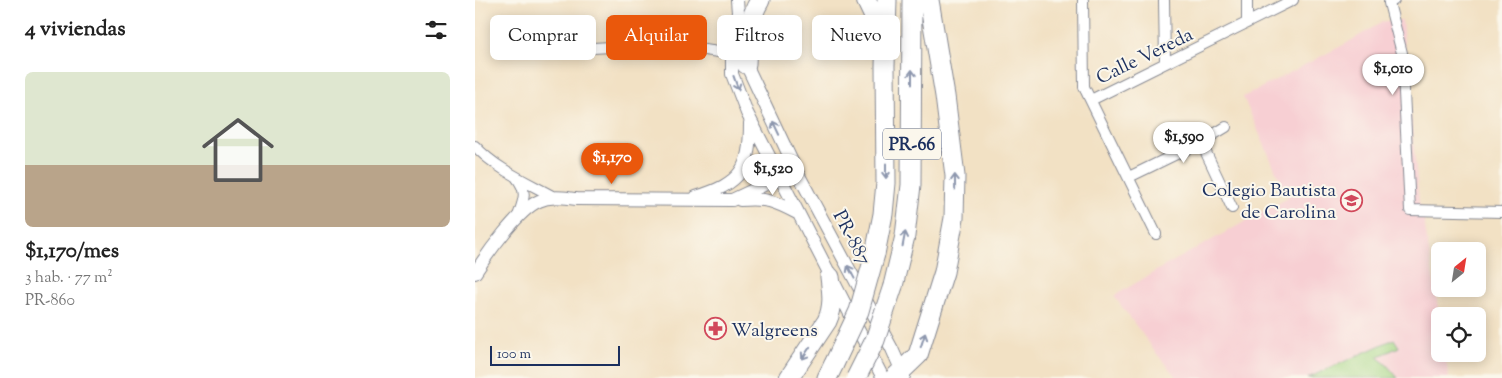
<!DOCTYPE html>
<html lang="es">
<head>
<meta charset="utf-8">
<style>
  :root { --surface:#fff; --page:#f6f6f6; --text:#222; --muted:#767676; --accent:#ea580c }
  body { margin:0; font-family:"Sorts Mill Goudy",serif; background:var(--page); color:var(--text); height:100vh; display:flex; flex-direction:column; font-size:19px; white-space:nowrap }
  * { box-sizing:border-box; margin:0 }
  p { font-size:16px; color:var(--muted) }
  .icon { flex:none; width:28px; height:28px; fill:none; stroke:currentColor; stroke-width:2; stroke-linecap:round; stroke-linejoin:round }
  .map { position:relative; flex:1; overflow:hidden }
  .drawer { display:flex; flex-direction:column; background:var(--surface); width:475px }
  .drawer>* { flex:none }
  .banner { position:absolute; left:15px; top:15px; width:475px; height:45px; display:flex; gap:10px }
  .needle { width:32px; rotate:30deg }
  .tools { position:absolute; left:956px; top:242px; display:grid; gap:10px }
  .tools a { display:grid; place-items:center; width:55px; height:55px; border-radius:8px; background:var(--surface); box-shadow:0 2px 12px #0003; font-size:25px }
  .scale { position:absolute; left:15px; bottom:12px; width:130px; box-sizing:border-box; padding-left:5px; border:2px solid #1b2f5e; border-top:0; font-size:14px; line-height:18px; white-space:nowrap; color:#1b2f5e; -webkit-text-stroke:4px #fbf7ec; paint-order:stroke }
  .price { position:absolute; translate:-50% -42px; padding:0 11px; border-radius:18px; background:#fff; color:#222; font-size:16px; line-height:32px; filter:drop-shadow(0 1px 2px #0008) }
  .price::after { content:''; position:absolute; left:50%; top:30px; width:15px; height:11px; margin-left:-8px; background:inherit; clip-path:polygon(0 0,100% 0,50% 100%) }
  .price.on { background:var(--accent); color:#fff }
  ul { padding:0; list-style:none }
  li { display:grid; align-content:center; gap:10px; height:265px; padding:0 25px }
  li span { display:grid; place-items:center; height:155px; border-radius:8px; color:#555 }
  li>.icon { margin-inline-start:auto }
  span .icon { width:90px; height:90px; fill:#fffc; stroke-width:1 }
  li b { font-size:21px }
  h2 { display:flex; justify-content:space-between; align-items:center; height:60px; padding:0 25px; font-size:21px }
  .tag { padding:0 18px; border-radius:8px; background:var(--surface); box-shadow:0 2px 12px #0003; font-size:18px; line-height:45px }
  .tag.on { background:var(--accent); color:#fff }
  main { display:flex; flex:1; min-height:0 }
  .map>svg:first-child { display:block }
</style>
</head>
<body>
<main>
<section class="drawer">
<h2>4 viviendas<svg class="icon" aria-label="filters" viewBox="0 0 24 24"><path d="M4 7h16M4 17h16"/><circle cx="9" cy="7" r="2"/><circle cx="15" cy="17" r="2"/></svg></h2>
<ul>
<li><span style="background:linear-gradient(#dfe7d0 60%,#b9a48a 0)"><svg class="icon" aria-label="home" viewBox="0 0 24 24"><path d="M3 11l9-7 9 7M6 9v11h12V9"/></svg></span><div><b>$1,170/mes</b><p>3 hab. · 77 m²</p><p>PR-860</p></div></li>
</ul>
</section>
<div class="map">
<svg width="1027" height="378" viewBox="0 0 1027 378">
  <rect width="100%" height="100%" fill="#fbf7ec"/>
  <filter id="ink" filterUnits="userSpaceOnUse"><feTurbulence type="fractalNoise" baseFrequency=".02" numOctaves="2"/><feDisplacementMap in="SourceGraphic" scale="10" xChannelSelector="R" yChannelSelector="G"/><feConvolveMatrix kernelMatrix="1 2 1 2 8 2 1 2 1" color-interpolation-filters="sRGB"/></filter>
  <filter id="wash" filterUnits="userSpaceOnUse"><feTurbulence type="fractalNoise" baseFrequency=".0096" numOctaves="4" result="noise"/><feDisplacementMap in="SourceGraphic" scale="20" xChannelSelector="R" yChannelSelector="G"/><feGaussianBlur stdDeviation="1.12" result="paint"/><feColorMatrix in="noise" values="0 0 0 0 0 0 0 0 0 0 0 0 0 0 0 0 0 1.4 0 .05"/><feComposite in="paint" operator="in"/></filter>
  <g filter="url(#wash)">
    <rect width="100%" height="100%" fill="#f2e1c4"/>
    <path fill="#f7cfd3" d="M927,20L944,202L948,214L965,320V354H970L974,378H702L682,354L639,296L686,268L813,198L768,97L872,43L909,21Z"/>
    <path fill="#a5d685" stroke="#608272" d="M919,339L924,347L902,357L911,364L923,378H833Z"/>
  </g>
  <g filter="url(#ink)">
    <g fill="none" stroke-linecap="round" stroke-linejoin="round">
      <defs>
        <path id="minor" d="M608,0L609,87L681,234
          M689,0L690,63
          M772,0V23
          M919,0L914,3L927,53L935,210L1027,212
          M118,48L189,44L257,54
          M616,100L818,0
          M726,142L757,208
          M0,146C21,169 52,182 79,197
          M41,177C53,192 49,199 43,216
          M654,177L726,142L751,127"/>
        <path id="tertiary" d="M262,0L266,50L271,64L321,170L417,349L429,376
          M257,30V74L272,113L408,378
          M221,197C266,183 275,170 275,123
          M265,200C292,198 299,201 322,213
          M0,273C12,254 44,209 64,201C76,195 90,198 102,199L257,200L312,174"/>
        <path id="motorway" d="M391,0L400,19L404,39
          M271,64C272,41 273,20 285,0
          M400,254L408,214L411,183L410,66L412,0
          M418,286L430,236L436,185L437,0
          M314,378L352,321C359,306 357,293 355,277
          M352,378L359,364
          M419,378L443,355L469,272L479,218L480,176L470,96L454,0"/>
      </defs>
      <use href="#minor" stroke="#868891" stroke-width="12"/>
      <use href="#tertiary" stroke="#868891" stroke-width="14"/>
      <use href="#motorway" stroke="#868891" stroke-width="21"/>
      <use href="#minor" stroke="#fff" stroke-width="10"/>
      <use href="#tertiary" stroke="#fff" stroke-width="12"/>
      <use href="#motorway" stroke="#fff" stroke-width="19"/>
      <defs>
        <path id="motorway-bridge" d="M359,364L384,311L400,254
          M381,378L400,340L418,286"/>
      </defs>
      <use href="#motorway-bridge" stroke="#868891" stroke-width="21" stroke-linecap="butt"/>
      <use href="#motorway-bridge" stroke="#fff" stroke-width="19"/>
    </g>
    <defs><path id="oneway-shaft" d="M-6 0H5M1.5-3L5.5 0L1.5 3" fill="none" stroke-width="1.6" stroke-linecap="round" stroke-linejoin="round" transform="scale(1.25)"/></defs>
    <g stroke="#8d97ae">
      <use href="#oneway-shaft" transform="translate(437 77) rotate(-90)"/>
      <use href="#oneway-shaft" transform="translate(261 83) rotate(70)"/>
      <use href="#oneway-shaft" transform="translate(301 128) rotate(-115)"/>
      <use href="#oneway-shaft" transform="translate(411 171) rotate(90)"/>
      <use href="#oneway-shaft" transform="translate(480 182) rotate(-91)"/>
      <use href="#oneway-shaft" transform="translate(429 239) rotate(-79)"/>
      <use href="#oneway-shaft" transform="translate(376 272) rotate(-118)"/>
      <use href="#oneway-shaft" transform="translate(448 340) rotate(-72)"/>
      <use href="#oneway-shaft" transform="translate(331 353) rotate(124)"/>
    </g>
  </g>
  <defs>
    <symbol id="university-ring" viewBox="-11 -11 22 22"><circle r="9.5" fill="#fbf7ec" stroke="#d1495b" stroke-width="1.5"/><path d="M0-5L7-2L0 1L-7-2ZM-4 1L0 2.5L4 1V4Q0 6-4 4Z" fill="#d1495b"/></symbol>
    <symbol id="pharmacy-ring" viewBox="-11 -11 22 22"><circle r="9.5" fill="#fbf7ec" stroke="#d1495b" stroke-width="1.5"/><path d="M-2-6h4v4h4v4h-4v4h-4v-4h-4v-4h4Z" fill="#d1495b"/></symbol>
  </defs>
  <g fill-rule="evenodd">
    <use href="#university-ring" x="864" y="188" width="25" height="25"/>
    <use href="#pharmacy-ring" x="228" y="316" width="25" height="25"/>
  </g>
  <g text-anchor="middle" stroke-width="4" stroke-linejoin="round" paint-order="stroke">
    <rect fill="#fbf7ec" stroke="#5e6b89" stroke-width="1" x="408" y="128.5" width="58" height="31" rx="4"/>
    <g font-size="18" font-weight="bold" fill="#1b2f5e">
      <text x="437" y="150">PR-66</text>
    </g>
    <g font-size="19" fill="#1b2f5e" stroke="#fbf7ec">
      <text transform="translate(669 55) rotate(-26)" y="7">Calle Vereda</text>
      <text transform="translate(378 237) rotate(62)" y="7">PR-887</text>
    </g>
    <g font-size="19" fill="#1b2f5e" stroke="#fbf7ec" text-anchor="end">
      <text x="861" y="196">Colegio Bautista<tspan x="861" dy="22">de Carolina</tspan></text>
      <text x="256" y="336" text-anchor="start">Walgreens</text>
    </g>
  </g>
</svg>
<div class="tools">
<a><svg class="needle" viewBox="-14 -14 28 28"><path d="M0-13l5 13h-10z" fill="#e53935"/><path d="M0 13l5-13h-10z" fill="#767676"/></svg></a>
<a><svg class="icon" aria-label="locate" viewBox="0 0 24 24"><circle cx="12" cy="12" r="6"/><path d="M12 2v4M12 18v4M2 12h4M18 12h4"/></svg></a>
</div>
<div class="scale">100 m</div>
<b class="price" style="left:918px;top:96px">$1,010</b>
<b class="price" style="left:709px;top:164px">$1,590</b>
<b class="price on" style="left:137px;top:185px">$1,170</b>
<b class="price" style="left:298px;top:196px">$1,520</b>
<div class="banner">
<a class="tag">Comprar</a>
<a class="tag on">Alquilar</a>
<a class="tag">Filtros</a>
<a class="tag">Nuevo</a>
</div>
</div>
</main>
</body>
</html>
